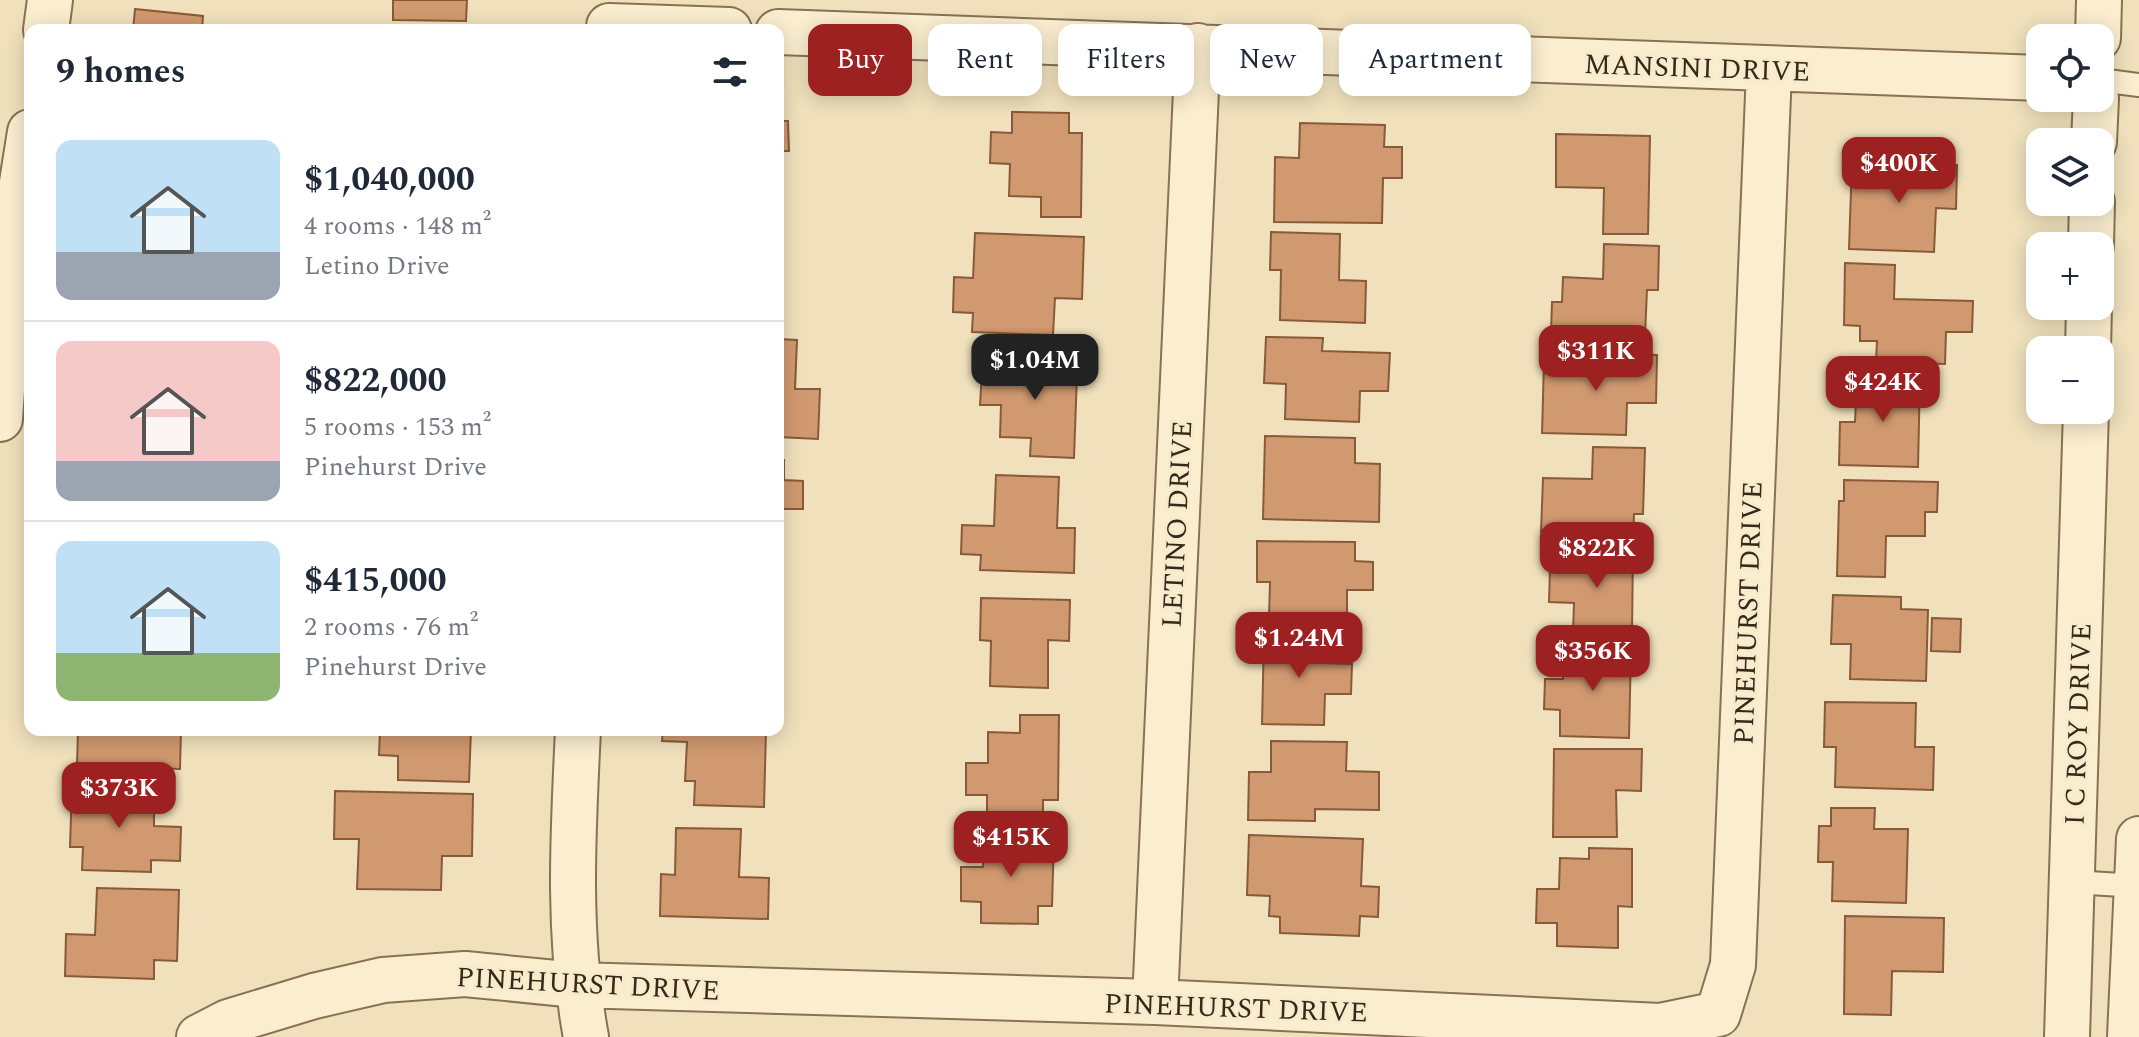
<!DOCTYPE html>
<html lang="en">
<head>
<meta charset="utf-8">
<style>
  :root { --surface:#fff; --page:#f6f6f7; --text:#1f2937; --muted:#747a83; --line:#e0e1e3; --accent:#9c2120 }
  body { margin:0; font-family:Spectral,serif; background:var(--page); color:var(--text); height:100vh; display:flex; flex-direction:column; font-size:30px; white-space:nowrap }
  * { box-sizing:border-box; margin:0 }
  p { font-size:26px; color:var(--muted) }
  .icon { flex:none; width:44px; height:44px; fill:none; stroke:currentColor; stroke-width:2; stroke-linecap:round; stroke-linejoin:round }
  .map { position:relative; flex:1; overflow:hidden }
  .drawer { position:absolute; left:24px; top:24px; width:760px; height:712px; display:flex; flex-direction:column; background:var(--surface); border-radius:16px; box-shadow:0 4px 20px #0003 }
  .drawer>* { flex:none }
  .guide { position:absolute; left:808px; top:24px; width:760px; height:72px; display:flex; gap:16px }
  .buttons { position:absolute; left:2026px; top:24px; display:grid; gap:16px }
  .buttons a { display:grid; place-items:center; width:88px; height:88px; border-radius:16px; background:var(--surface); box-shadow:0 4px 20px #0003; font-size:40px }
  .price { position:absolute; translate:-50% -68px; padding:0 18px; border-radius:16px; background:var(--accent); color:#fff; font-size:26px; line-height:52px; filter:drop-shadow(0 2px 4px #0008) }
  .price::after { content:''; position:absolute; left:50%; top:48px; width:24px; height:18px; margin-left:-12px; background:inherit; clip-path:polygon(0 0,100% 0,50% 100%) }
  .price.active { background:#222; color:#fff }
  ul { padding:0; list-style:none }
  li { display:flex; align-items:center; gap:24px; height:200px; padding:0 32px }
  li+li { border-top:2px solid var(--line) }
  li span { display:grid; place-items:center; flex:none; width:224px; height:160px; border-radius:16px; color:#555 }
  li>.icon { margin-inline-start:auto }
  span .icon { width:96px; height:96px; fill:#fffc; stroke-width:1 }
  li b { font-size:34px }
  h2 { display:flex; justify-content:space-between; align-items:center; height:96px; padding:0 32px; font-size:34px }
  .tag { padding:0 28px; border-radius:16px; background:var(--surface); box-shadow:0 4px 20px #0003; font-size:28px; line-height:72px }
  .tag.active { background:var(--accent); color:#fff }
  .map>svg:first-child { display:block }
</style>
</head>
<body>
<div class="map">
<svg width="2139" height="1037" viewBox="0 0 2139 1037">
  <rect width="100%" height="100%" fill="#f0e1bc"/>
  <path fill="#d1996f" stroke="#895a39" stroke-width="2" d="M393,0H467L466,21L393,20Z
    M135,9L203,16L202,30H133Z
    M1012,112L1069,113V133H1082L1081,217H1041V197L1009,196L1010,164L990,163L991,132L1012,133Z
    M778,121H788L789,151H778Z
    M1300,123L1385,125L1384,147H1402V178H1383L1382,223L1274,222L1275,157L1299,158Z
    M1556,134L1650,136L1648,234H1603L1604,188L1556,187Z
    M1852,162L1957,165L1956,209L1936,208L1934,252L1849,249Z
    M1271,232L1340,234L1339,280L1366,281L1365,323L1280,320L1281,270H1270Z
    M975,233L1084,237L1082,299L1055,298L1053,335L972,332L973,313L953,312L954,277L973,278Z
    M1604,244L1659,246L1658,290H1647L1645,336L1551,333L1552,302H1562L1563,277L1603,279Z
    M1845,263L1895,265L1894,299L1973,301L1972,332H1946L1945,364L1876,362L1877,341H1860V326L1844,325Z
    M1266,337L1323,338L1322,351L1390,353L1388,391H1360L1359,422L1285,419L1286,384L1264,383Z
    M778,339L797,340L795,389H820L818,439L778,437Z
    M1003,352L1062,354L1061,374H1077L1074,458L1030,456L1031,438L1000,437L1001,405H980L982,372L1002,373Z
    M1584,353L1657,355L1656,403H1627L1626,435L1542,433L1544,362L1584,363Z
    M1857,376L1920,377L1918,467L1839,465L1840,422H1855Z
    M1265,436L1355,438V463L1380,464L1379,522L1263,519Z
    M1593,447L1645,448L1643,514H1634L1633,535L1541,532L1543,478L1592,479Z
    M778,460H784V480L803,481V509H782V553H778Z
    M996,475L1059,477L1057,528H1075L1074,573L980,570L981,555L961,554L962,525L994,526Z
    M1844,480L1938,482L1937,512H1925V536H1886L1885,577L1837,576L1839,501H1844Z
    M1257,541L1355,542V561L1373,562V590H1347V618L1269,617L1270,582H1257Z
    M1571,547L1633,548L1632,635L1573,633L1574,603L1549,602L1550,570L1571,571Z
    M1833,595L1901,597V609L1928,610L1926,681L1850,679L1851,644H1831Z
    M981,598L1070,600L1069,641L1048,640V688L990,686L991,641L980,640Z
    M1932,618L1961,619L1960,652L1931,651Z
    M1264,635L1323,637V663L1352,664L1351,694H1325L1324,725L1262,724Z
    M1564,647L1631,649L1629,738L1560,736V710L1544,709L1545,679H1563Z
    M1825,702L1916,703L1915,747H1934L1933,790L1835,787L1836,747H1824Z
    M1020,715H1059L1058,800H1043V819L987,818V795H966V763H988V732L1020,733Z
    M78,730H181L180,769L77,766Z
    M380,730H471L469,782L398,780V756L379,755Z
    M663,730H766L764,807L694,805L695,781H685L687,742L662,741Z
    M1271,741L1347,742L1346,771L1379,772V810L1315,809V821L1248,820L1249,772H1271Z
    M1554,749H1642L1641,791L1616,790L1617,837H1553Z
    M72,784L134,786V800L154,801V826L181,827L180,861L151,860V872L82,870L83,847H70Z
    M335,791L473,794L472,856H442L441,890L357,889L359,839H334Z
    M1831,808H1875L1874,829H1908L1906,903L1832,901L1833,862H1818L1819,826H1831Z
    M676,828L741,829L739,877L769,878L768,919L660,916L661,874L675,875Z
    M984,835L1054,837L1052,906H1038V924L981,923V902L961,901V867H983Z
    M1249,835L1363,839L1361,886L1379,887L1378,917L1360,916L1359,936L1280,933V917L1269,916L1270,896L1247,895Z
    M1589,848L1632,849V907L1618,906V948L1557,946V923H1536L1537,889H1559L1560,858L1589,859Z
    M97,888L179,890L177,961L154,960V979L65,976L66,934L95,935Z
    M1845,916L1944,918L1943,972L1892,971L1891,1015L1844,1014Z"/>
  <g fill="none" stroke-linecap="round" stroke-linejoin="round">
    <defs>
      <path id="lane" d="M2100,80L2139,85
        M2072,882L2139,886"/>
      <path id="street" d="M609,26L729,30
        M46,30L50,0
        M778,32L2040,78
        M2098,38L2099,0
        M2094,142L2096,98
        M2091,246L2092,202
        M2088,350L2089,306
        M0,419L12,246L30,132
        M578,730C573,833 567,935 586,1037
        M1155,1002L1198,46
        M199,1037L228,1022L314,996L383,980L465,974L576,985L1155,1002L1660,1026L1718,1014L1733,965L1769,70
        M2067,1037L2086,410
        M2130,1037L2139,839"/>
    </defs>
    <use href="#lane" stroke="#897154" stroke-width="26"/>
    <use href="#street" stroke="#897154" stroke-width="48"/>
    <use href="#lane" stroke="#fbeecf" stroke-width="22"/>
    <use href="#street" stroke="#fbeecf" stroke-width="44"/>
  </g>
  <g text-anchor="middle" stroke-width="6" stroke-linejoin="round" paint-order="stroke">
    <g font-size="28" fill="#37281a" stroke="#f7ebcc">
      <text transform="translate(1697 67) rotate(2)" y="10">MANSINI DRIVE</text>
      <text transform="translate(1176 524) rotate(-87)" y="10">LETINO DRIVE</text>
      <text transform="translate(1747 613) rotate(-88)" y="10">PINEHURST DRIVE</text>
      <text transform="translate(2077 724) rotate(-88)" y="10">I C ROY DRIVE</text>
      <text transform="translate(588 983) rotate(3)" y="10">PINEHURST DRIVE</text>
      <text transform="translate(1236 1007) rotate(2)" y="10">PINEHURST DRIVE</text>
    </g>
  </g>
</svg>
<div class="buttons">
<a><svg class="icon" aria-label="locate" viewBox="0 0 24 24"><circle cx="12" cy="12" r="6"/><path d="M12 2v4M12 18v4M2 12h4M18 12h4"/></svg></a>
<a><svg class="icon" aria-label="layers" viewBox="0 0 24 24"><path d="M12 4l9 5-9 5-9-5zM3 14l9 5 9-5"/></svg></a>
<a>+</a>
<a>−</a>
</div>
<b class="price" style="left:1899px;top:205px">$400K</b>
<b class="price" style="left:1596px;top:393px">$311K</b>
<b class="price active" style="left:1035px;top:402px">$1.04M</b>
<b class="price" style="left:1883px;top:424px">$424K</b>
<b class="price" style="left:1597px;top:590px">$822K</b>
<b class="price" style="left:1299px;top:680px">$1.24M</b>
<b class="price" style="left:1593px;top:693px">$356K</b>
<b class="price" style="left:119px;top:830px">$373K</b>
<b class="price" style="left:1011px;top:879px">$415K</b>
<div class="guide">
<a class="tag active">Buy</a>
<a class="tag">Rent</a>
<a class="tag">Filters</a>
<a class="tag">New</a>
<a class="tag">Apartment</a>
</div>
<section class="drawer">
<h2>9 homes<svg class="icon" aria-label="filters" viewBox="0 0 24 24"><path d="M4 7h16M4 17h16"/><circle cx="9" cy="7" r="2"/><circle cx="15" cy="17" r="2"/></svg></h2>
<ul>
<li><span style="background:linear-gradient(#bfe0f5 70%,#9aa5b1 0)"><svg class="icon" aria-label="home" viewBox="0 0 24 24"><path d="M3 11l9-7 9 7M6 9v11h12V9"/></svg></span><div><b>$1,040,000</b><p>4 rooms · 148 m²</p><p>Letino Drive</p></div></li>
<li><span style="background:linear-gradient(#f6c9c9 75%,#9aa5b1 0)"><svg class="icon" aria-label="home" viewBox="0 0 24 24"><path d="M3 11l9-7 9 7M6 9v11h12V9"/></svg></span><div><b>$822,000</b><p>5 rooms · 153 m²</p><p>Pinehurst Drive</p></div></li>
<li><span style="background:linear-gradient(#bfe0f5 70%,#8fb573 0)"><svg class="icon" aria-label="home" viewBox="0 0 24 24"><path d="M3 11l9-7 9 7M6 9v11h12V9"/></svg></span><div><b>$415,000</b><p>2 rooms · 76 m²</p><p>Pinehurst Drive</p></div></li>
</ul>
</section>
</div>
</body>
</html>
